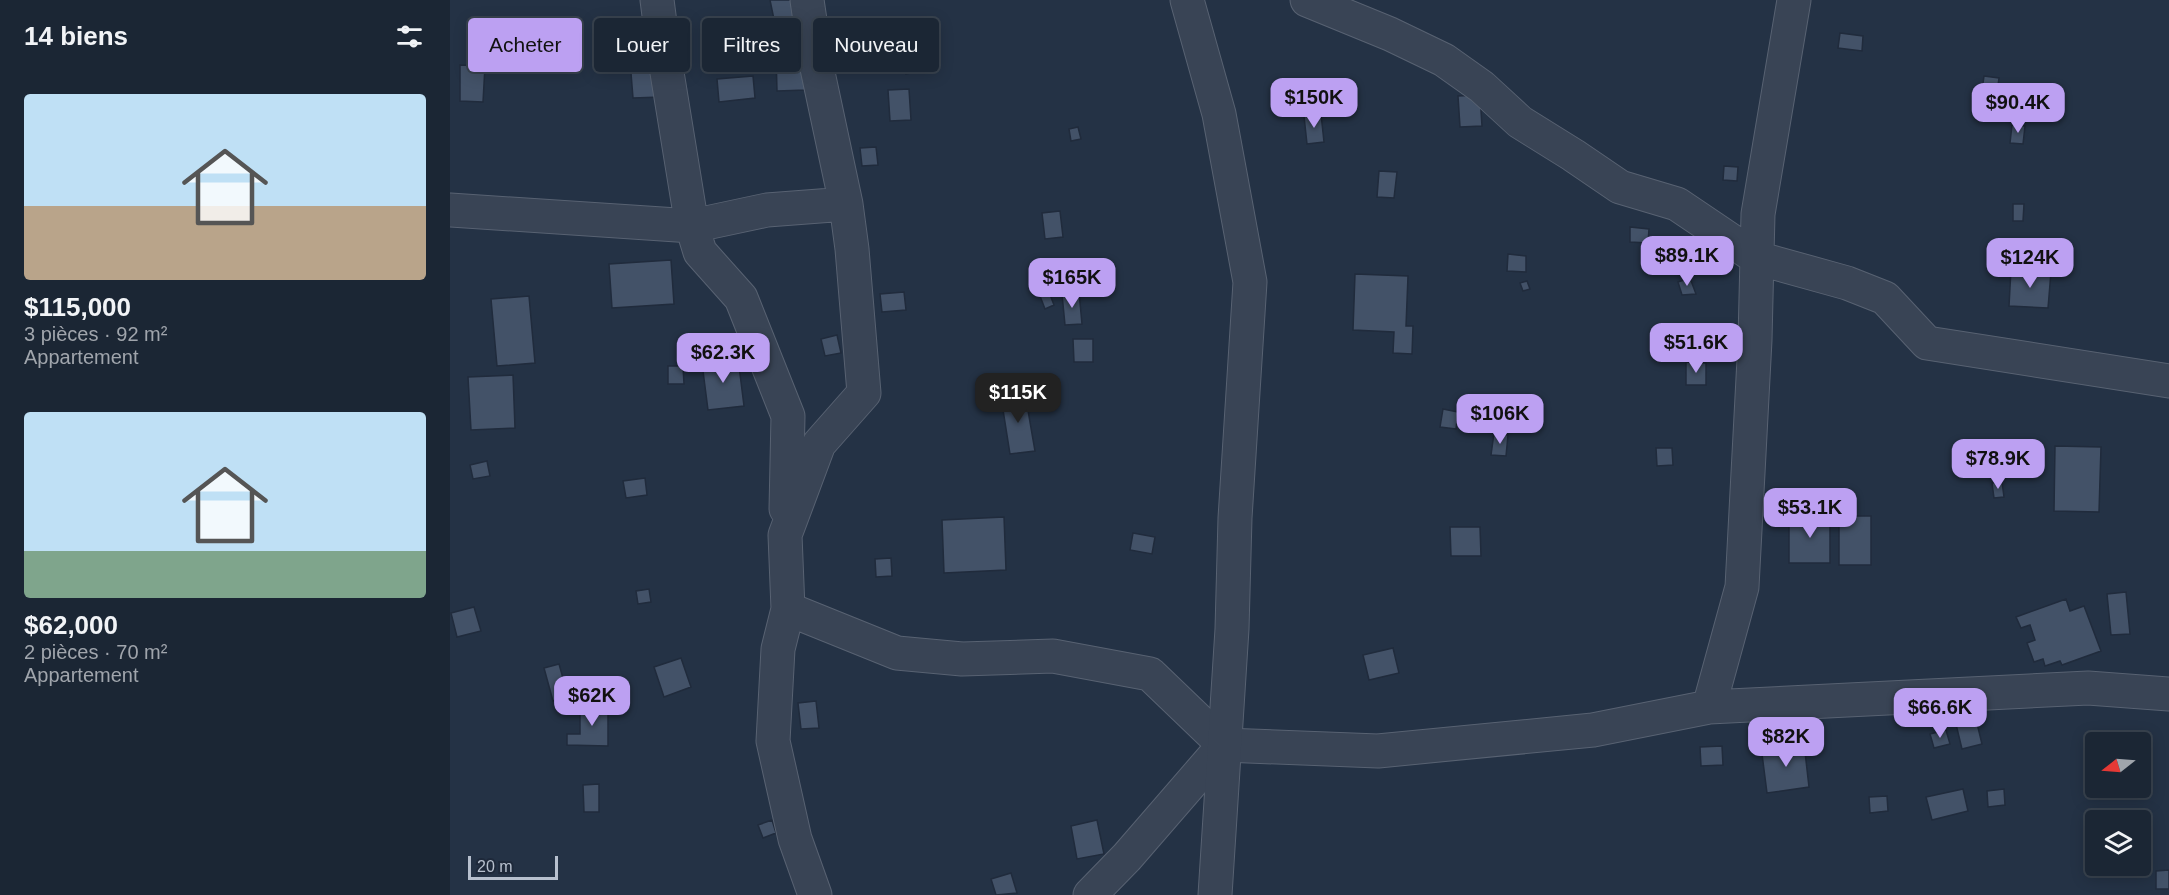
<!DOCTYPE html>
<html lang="fr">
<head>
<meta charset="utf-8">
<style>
  :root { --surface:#1b2634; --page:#283240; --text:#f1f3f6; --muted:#a0a5ac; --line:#39434f; --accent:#bca0f2 }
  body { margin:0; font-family:Helvetica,sans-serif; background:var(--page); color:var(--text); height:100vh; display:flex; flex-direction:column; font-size:22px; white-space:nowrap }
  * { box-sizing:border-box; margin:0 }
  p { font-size:20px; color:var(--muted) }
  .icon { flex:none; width:33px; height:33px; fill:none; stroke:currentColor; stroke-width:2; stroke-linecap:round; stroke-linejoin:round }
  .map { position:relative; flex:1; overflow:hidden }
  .sheet { display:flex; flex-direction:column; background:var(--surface); width:450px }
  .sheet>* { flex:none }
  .guide { position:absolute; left:18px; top:18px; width:570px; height:54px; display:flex; gap:12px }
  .needle { width:39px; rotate:253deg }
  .fabs { position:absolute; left:1635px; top:732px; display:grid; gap:12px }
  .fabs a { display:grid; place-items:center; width:66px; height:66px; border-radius:6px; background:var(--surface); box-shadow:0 3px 15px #0003,0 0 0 2px var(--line); font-size:30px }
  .scale { position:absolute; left:18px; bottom:15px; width:90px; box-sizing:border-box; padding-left:6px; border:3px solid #b7c0ce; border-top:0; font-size:16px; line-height:21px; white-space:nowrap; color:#b7c0ce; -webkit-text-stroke:4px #1e293a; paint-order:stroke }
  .price { position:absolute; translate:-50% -51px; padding:0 14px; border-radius:12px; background:var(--accent); color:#111; font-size:20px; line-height:39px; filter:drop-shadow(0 2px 3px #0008) }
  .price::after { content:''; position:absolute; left:50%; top:36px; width:18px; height:14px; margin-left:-9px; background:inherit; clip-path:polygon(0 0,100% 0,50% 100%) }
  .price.current { background:#222; color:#fff }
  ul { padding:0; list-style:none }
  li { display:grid; align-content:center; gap:12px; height:318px; padding:0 24px }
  li span { display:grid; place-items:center; height:186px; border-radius:6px; color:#555 }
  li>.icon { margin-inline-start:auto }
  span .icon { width:108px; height:108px; fill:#fffc; stroke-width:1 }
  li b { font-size:26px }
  h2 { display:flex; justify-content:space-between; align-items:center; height:72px; padding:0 24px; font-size:26px }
  .chip { padding:0 21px; border-radius:6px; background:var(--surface); box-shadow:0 3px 15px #0003,0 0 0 2px var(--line); font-size:21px; line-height:54px }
  .chip.current { background:var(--accent); color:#111 }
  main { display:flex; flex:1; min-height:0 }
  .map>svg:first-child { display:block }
</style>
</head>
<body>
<main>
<section class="sheet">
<h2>14 biens<svg class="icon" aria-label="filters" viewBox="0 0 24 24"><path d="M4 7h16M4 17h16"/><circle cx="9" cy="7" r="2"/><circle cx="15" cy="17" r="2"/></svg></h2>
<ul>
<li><span style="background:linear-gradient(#bfe0f5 60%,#b9a48a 0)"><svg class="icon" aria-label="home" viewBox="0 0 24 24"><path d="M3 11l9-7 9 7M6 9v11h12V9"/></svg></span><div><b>$115,000</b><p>3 pièces · 92 m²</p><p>Appartement</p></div></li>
<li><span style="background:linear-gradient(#bfe0f5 75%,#7fa58c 0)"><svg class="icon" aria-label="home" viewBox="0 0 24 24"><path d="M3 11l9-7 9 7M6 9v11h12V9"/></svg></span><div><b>$62,000</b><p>2 pièces · 70 m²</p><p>Appartement</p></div></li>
</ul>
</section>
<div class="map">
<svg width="1719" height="895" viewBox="0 0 1719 895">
  <rect width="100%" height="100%" fill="#243245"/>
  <path fill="#435268" stroke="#202b3c" stroke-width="1.5" d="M320,0H350L357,33L328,39Z
    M1390,33L1413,36L1412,51L1388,48Z
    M480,51L484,67L456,74L452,58Z
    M326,54H355L356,90L327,91Z
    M10,65L35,66L33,102L10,101Z
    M210,72L211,97L183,98L181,73Z
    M303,76L305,98L269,102L267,79Z
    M1534,76L1549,78L1546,100L1531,98Z
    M459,89L461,120L440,121L438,90Z
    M1030,95L1032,126L1010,127L1008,96Z
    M871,114L874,142L857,144L854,116Z
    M1562,125L1575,126L1573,144L1560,143Z
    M628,127L631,139L621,141L619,129Z
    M426,147L428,165L412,166L410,148Z
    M1274,166L1288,167L1287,181L1273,180Z
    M929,171L947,172L944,198L927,197Z
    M1563,204H1574L1573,221H1563Z
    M610,211L613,237L595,239L592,213Z
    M1180,227L1199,229L1198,243L1180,242Z
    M1058,254L1076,256V272L1057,271Z
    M221,260L224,304L162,308L159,264Z
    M1561,269L1601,272L1598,308L1559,306Z
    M905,274L958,276L956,326H963L962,354L943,353L944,332L903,330Z
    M1240,278L1246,294L1232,295L1228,282Z
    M1077,281L1080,289L1073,291L1070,283Z
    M454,292L456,310L432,312L430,294Z
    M599,292L604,305L595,309L590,296Z
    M629,292L632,324L615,325L612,294Z
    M79,296L85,363L47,366L41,299Z
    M387,335L391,353L375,356L371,339Z
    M623,339H643V362H624Z
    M288,358L294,406L258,410L252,363Z
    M1236,362L1256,363V385H1236Z
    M218,366H233L234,384H218Z
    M63,375L65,428L21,430L18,377Z
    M575,393L585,451L560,454L551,397Z
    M993,409L1008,412L1006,429L990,427Z
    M1044,433L1058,435L1056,456L1041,455Z
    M1605,446L1651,447L1649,512L1604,511Z
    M1206,448H1222L1223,465L1207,466Z
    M37,461L40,476L23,479L20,465Z
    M195,478L197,495L176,498L173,481Z
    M1552,482L1554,497L1544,498L1542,483Z
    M1380,515V563H1339V516Z
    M1389,516H1421V565H1389Z
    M554,517L556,570L494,573L492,520Z
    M1000,527H1030L1031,556H1001Z
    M683,533L705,537L702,554L680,550Z
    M441,558L442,576L426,577L425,559Z
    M199,589L201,602L188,604L186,591Z
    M1676,592L1680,634L1661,635L1657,594Z
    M1616,599L1620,611L1634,606L1651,651L1612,665L1610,661L1595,666L1593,659L1584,662L1577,643L1585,640L1580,625L1571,628L1566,617Z
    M24,607L31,631L7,637L1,613Z
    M943,648L949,673L919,680L913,655Z
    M231,658L241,687L214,697L204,667Z
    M109,664L118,696L103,701L94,668Z
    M366,701L369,728L351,729L348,703Z
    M130,705H158V746L117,745V734H130Z
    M1524,711L1532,744L1512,749L1504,716Z
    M1496,730L1500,744L1484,748L1480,734Z
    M1354,743L1359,787L1317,793L1312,754L1321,753L1320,747Z
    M1272,746L1273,765L1251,766L1250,747Z
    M149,784V812H134L133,785Z
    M1513,789L1518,811L1482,820L1476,797Z
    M1554,789L1555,805L1538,807L1537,791Z
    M1437,796L1438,811L1420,813L1419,797Z
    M322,820L326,833L313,838L308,825Z
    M647,820L654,854L627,859L621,826Z
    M1719,870V889H1706V871Z
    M561,873L567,893L546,895L541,879Z"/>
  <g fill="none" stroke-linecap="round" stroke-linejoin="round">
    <defs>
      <path id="minor" d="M207,0L214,54L242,226L250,252L291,298L338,416L336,509
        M357,0L367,68L396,204
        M857,0L940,34L994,60L1032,87L1070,122L1123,155L1170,187L1227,204L1307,258L1397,283L1435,298L1477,343L1719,381
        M0,210L242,226L317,210L396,204L402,249L414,393L369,444L335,535L338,609L447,653L512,659L603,656L700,674L774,745L928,751L1143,730L1259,707L1638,688L1719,694
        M338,609L328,649L323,741L345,839L365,895
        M1259,707L1292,587L1305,340L1308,214L1344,0
        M640,895L677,857L774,745"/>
      <path id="tertiary" d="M737,0L769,114L800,282L785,518L782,629L765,895"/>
    </defs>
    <use href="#minor" stroke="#586272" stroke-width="35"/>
    <use href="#tertiary" stroke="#586272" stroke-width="35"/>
    <use href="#minor" stroke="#394455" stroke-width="33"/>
    <use href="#tertiary" stroke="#394455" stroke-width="33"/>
  </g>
</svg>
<div class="fabs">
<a><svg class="needle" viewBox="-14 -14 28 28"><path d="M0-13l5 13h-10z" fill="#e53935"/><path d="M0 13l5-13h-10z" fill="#a0a5ac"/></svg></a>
<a><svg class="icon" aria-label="layers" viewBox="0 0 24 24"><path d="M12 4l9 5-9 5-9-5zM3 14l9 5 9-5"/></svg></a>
</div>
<div class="scale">20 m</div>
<b class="price" style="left:864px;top:129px">$150K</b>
<b class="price" style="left:1568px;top:134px">$90.4K</b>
<b class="price" style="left:1237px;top:287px">$89.1K</b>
<b class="price" style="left:1580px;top:289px">$124K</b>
<b class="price" style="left:622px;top:309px">$165K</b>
<b class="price" style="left:1246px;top:374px">$51.6K</b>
<b class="price" style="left:273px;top:384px">$62.3K</b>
<b class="price current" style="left:568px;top:424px">$115K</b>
<b class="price" style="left:1050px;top:445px">$106K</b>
<b class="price" style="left:1548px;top:490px">$78.9K</b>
<b class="price" style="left:1360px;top:539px">$53.1K</b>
<b class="price" style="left:142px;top:727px">$62K</b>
<b class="price" style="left:1490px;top:739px">$66.6K</b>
<b class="price" style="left:1336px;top:768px">$82K</b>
<div class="guide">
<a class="chip current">Acheter</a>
<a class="chip">Louer</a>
<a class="chip">Filtres</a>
<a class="chip">Nouveau</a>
</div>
</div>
</main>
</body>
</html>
